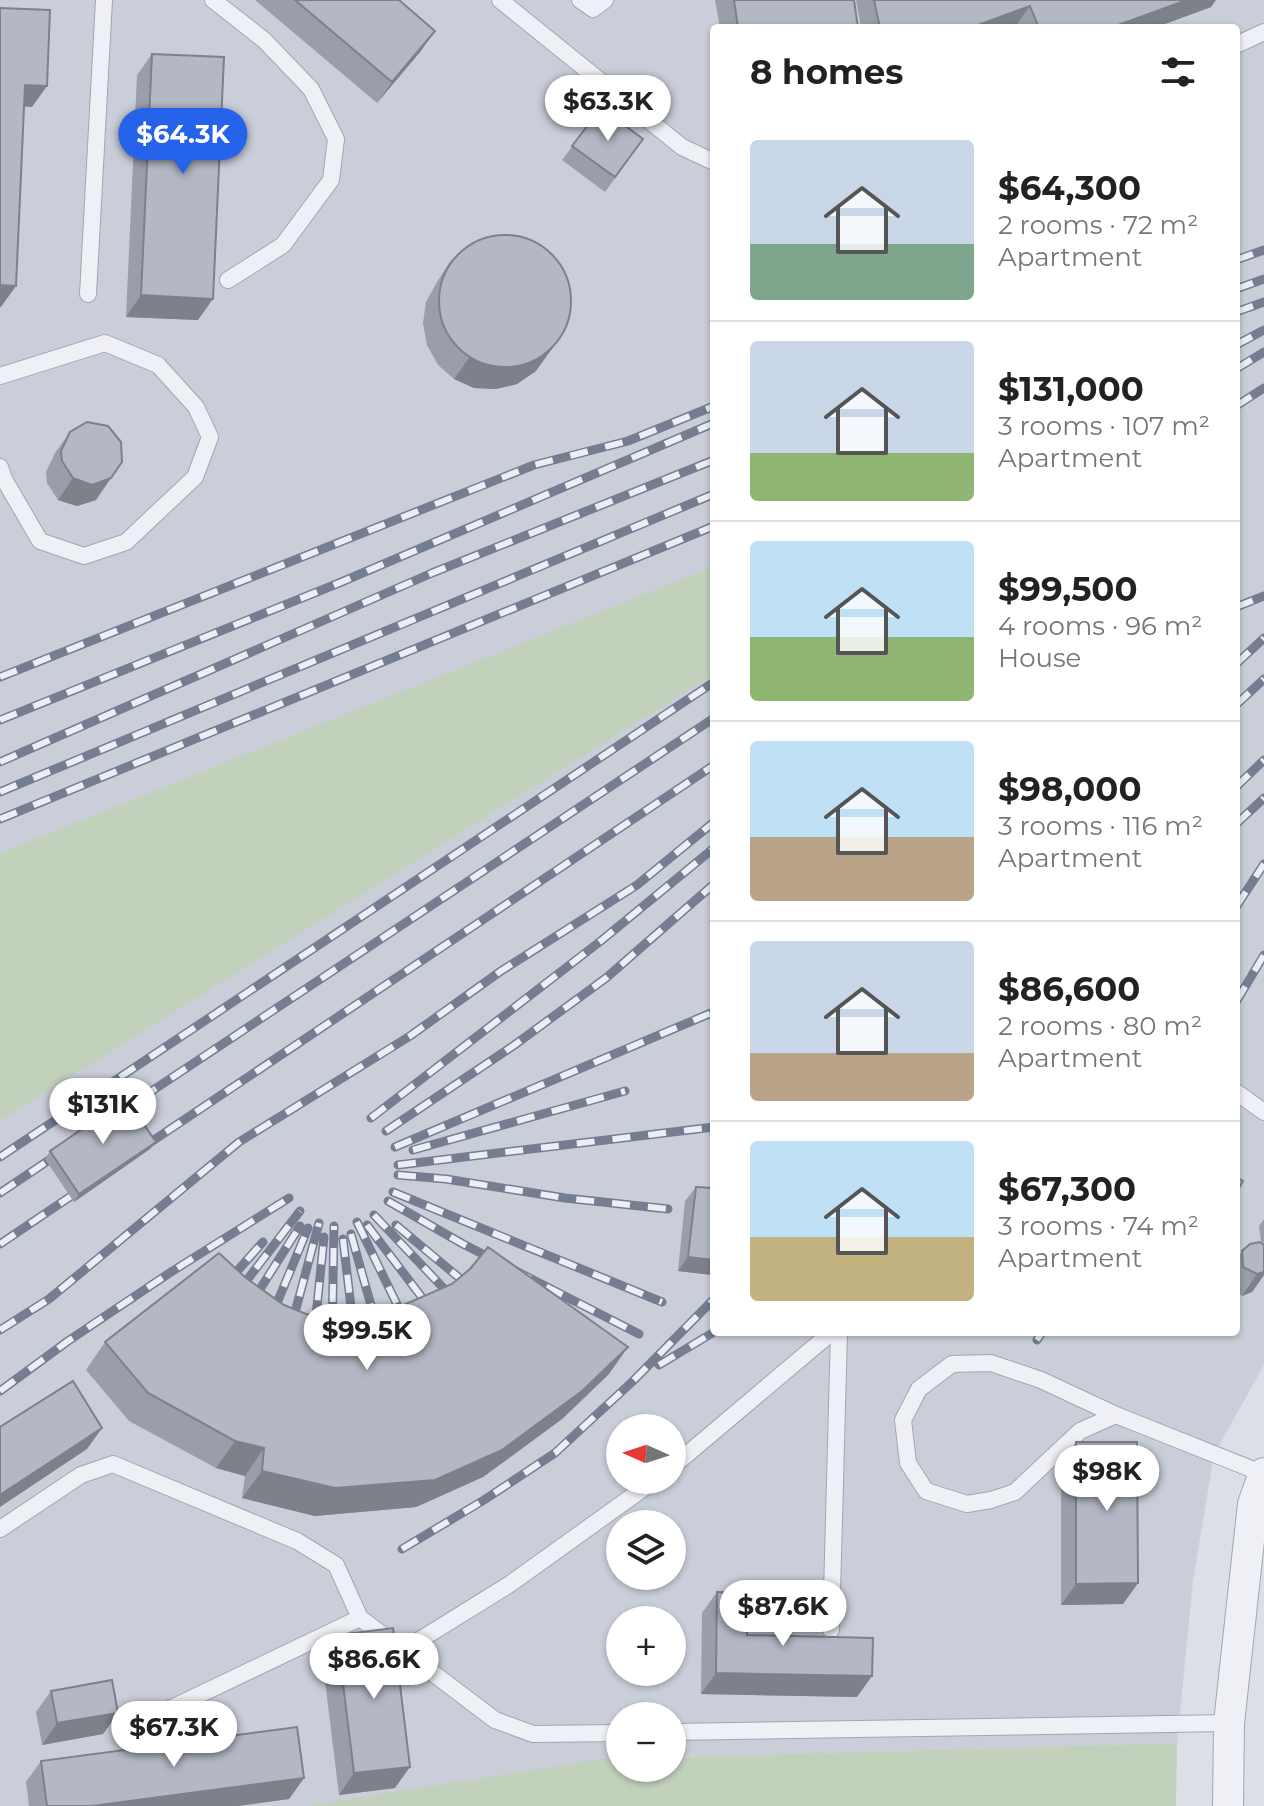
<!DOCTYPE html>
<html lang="en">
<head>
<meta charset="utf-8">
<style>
  :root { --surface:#fff; --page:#f2f2f2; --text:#222; --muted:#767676; --line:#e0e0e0; --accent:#2563eb }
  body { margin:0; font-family:Montserrat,sans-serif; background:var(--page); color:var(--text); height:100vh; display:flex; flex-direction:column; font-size:30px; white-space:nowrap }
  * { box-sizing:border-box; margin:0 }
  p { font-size:26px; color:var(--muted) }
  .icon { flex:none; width:44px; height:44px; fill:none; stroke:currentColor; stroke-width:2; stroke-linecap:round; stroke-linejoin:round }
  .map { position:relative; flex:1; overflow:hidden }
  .sheet { position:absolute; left:710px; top:24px; width:530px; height:1312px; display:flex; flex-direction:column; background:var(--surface); border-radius:8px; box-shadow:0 2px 6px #0004 }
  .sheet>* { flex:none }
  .needle { width:52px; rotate:273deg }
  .tools { position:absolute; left:606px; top:1414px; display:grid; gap:16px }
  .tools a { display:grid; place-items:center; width:80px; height:80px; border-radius:50%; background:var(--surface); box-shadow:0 2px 6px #0004; font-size:40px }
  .price { position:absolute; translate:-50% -68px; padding:0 18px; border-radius:28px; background:#fff; color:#222; font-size:26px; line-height:52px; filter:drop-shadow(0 2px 4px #0008) }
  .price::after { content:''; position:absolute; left:50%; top:48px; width:24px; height:18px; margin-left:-12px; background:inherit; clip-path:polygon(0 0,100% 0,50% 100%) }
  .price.active { background:var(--accent); color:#fff }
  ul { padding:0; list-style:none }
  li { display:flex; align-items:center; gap:24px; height:200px; padding:0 40px }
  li+li { border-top:2px solid var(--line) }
  li span { display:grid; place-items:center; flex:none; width:224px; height:160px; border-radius:8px; color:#555 }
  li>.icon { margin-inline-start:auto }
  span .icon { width:96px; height:96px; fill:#fffc; stroke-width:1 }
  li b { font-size:34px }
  h2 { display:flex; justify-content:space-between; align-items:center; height:96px; padding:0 40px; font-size:34px }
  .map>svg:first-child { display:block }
</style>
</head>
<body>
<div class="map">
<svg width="1264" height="1806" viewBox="0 0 1264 1806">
  <rect width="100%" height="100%" fill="#dcdfe7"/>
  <path fill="#caced9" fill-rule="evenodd" d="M0,0H1264V1365L1214,1454L1193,1581L1177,1743L672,1757V1716H620V1758L306,1806H0ZM714,28H1236V1332H714ZM620,1428H672V1480H620ZM620,1524H672V1576H620ZM620,1620H672V1672H620Z"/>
  <path fill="#c1d1bc" d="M714,566V674L0,1121V853Z
    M1177,1743L1176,1806H306L608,1758H620V1768H672V1757Z"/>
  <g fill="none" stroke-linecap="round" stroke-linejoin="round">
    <defs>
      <path id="service" d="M213,0L264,40L311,89L336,139L331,180L283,245L228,280
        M500,0L682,147L714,162
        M580,0L593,9L605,0
        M1236,45L1264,32
        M88,294L104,0
        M0,376L105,343L158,365L196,407L210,437L195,477L126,542L84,556L40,541L4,479L0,467
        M1236,1092L1264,1112
        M1116,1415L1080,1431L1015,1492L991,1500L967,1504L926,1491L908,1463L903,1420L919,1389L952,1364L991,1363L1041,1380L1116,1415L1264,1474
        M672,1467L832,1332
        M0,1529L81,1475L113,1464L297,1541L336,1565L360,1618L495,1720L533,1734L620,1733
        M831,1630L839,1332
        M402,1651L510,1584L655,1480
        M132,1727L360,1618
        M672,1732L1229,1723"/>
      <path id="minor" d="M1228,1806L1229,1723L1253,1504L1264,1473"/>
    </defs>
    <use href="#service" stroke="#a1a6b1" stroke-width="18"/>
    <use href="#minor" stroke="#a1a6b1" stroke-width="32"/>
    <use href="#service" stroke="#eef0f5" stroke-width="16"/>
    <use href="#minor" stroke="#eef0f5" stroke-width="30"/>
    <defs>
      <path id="rail" d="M1236,260L1264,250
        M1236,289L1264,279
        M1236,312L1264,302
        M1236,345L1264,330
        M1236,369L1264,352
        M1236,406L1264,388
        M1236,607L1264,596
        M1236,664L1264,638
        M0,677L534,465L628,441L714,406
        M1236,705L1264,679
        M0,720L339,583L714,423
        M0,762L432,573L714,460
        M1236,787L1264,760
        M0,792L714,494
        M0,819L714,526
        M1236,824L1264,798
        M1236,907L1264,864
        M1236,1002L1264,955
        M111,1118L714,718
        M371,1118L602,940L714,848
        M386,1131L513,1046L606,978L714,884
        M395,1147L711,1013
        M413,1150L625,1091
        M136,1152L714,765
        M0,1157L714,682
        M398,1165L714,1127
        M398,1175L446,1179L565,1198L668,1209
        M393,1192L662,1302
        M0,1193L64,1150
        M388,1201L463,1244L639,1334
        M374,1215L451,1296
        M357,1222L407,1325
        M367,1225L433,1312
        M396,1225L463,1281
        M351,1234L379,1334
        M343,1239L355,1341
        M0,1244L89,1184
        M223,1287L263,1242
        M234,1297L300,1211
        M248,1308L300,1226
        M270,1320L308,1228
        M0,1330L49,1299L239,1142L410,1036L501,971L637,885L714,822
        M290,1331L319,1223
        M314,1336L324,1237
        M332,1338L334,1226
        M1037,1340L1042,1332
        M659,1365L714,1332
        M0,1391L68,1341L171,1272L289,1198
        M402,1549L484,1500L555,1453L632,1382L714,1299"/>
    </defs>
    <use href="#rail" stroke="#757e91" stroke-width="9"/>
    <use href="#rail" stroke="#ebeef4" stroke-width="6" stroke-dasharray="18" stroke-linecap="butt"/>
  </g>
  <path fill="#9a9ea9" d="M255,0H399L435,31L420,52L377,103Z
    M715,0H854L858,28H720Z
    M856,0H1216L1211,7L1154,28H861Z
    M152,54L198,320L126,317L137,75Z
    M601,108L643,139L605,192L562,160Z
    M451,260L536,371L517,384L496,389L474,388L454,379L438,365L427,345L423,323L426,302L437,282Z
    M70,432L96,500L77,506L58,500L47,483L46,472L55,453Z
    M150,1149L74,1202L45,1159L50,1151Z
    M696,1187L714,1188V1272L712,1275L678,1271L685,1201Z
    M1264,1219V1243L1261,1241L1259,1226Z
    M1242,1251L1264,1275L1252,1292L1242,1296L1236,1292V1261Z
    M246,1278L284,1305L306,1314L351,1319L399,1307L609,1374L562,1419L483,1477L416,1507L315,1516L242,1498L245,1476L216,1468L129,1421L86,1370L105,1342Z
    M1076,1442L1138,1583L1123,1604L1061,1605V1463Z
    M717,1592L747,1635L857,1697L701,1694L702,1613Z
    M337,1635L395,1788L339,1795L322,1656Z
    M51,1691L118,1713L103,1734L42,1745L36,1712Z
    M41,1761L304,1778L289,1799L238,1806H29L26,1782Z"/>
  <path fill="#7d8189" d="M1187,0H1216L1211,7L1154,28H1110Z
    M1030,6L1015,27L1013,28H970Z
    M435,31L420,52L377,103L392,82Z
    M25,85L47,86L32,107L10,106Z
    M0,285L16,286L1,307H0Z
    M141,295L213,299L198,320L126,317Z
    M564,332L536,371L517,384L496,389L474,388L454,379L469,358Z
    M73,478H111L96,500L77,506L58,500Z
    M156,1142L150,1149L74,1202L79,1194Z
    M688,1257L714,1260V1272L712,1275L678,1271Z
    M1264,1272V1275L1252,1292L1242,1296L1257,1274Z
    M628,1347L609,1374L562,1419L483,1477L416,1507L315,1516L242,1498L262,1471Z
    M102,1428L87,1449L0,1507V1495Z
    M235,1441L264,1448L245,1476L216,1468Z
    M1138,1583L1123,1604L1061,1605L1076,1584Z
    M716,1673L872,1676L857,1697L701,1694Z
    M118,1713L103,1734L42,1745L57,1723Z
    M410,1767L395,1788L339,1795L354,1773Z
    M304,1778L289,1799L238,1806H92Z"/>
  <path fill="#b3b8c4" stroke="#7d8189" stroke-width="2" d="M295,0H399L435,31L392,82Z
    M734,0H854L858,28H738Z
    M874,0H1187L1110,28H1039L1030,6L970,28H880Z
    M0,8L50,10L47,86L25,85L16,286L0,285Z
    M152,54L224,57L213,299L141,295Z
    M601,108L643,139L615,177L572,146Z
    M439 301a66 66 0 1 1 132 0a66 66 0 1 1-132 0Z
    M87,422L108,426L121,442L122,462L111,478L92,485L73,478L62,461L61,451L70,432Z
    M126,1099L156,1142L79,1194L50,1151Z
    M1236,1177L1243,1181L1236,1194Z
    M696,1187L714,1188V1260L688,1257Z
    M1260,1242L1264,1245V1272L1257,1274L1243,1267L1242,1251L1250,1244Z
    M488,1247L628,1347L582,1391L502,1450L435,1480L335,1488L262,1471L264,1448L235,1441L148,1393L105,1342L219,1253L246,1278L284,1305L306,1314L351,1319L399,1307L452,1284L470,1269Z
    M73,1381L102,1428L0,1495V1427Z
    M1076,1442H1137L1138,1583L1076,1584Z
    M717,1592L748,1593L747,1635L873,1638L872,1676L716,1673Z
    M393,1628L410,1767L354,1773L337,1635Z
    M112,1680L118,1713L57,1723L51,1691Z
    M297,1727L304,1778L92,1806H47L41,1761Z"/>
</svg>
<div class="tools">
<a><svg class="needle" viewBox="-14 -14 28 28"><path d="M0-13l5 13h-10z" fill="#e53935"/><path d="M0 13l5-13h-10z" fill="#767676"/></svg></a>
<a><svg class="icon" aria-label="layers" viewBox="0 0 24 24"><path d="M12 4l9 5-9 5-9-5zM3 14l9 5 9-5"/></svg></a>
<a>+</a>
<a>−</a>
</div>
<b class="price" style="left:608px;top:143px">$63.3K</b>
<b class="price active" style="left:183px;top:176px">$64.3K</b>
<b class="price" style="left:103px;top:1146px">$131K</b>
<b class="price" style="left:367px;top:1372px">$99.5K</b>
<b class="price" style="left:1107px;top:1513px">$98K</b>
<b class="price" style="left:783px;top:1648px">$87.6K</b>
<b class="price" style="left:374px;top:1701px">$86.6K</b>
<b class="price" style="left:174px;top:1769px">$67.3K</b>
<section class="sheet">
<h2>8 homes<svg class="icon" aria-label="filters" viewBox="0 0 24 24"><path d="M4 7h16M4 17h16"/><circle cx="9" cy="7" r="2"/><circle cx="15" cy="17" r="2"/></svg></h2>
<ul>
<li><span style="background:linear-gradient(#c9d6e8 65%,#7fa58c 0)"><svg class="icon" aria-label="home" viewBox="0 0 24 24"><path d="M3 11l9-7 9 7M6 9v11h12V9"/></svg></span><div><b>$64,300</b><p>2 rooms · 72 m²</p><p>Apartment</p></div></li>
<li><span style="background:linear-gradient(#c9d6e8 70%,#8fb573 0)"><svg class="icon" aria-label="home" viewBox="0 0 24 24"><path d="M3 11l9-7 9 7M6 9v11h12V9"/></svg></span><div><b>$131,000</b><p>3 rooms · 107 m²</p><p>Apartment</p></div></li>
<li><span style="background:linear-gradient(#bfe0f5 60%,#8fb573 0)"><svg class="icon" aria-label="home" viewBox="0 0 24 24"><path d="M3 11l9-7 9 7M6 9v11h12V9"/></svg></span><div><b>$99,500</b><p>4 rooms · 96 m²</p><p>House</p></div></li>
<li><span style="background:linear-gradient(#bfe0f5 60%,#b9a48a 0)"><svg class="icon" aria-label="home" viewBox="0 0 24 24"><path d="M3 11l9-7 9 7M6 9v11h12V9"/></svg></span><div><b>$98,000</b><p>3 rooms · 116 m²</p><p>Apartment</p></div></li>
<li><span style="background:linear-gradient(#c9d6e8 70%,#b9a48a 0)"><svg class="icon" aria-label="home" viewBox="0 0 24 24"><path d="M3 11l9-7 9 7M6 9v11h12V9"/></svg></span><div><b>$86,600</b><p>2 rooms · 80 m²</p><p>Apartment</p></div></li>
<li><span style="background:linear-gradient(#bfe0f5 60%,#c2b280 0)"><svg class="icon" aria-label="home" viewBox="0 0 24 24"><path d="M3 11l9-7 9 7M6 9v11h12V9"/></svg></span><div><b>$67,300</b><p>3 rooms · 74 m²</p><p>Apartment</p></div></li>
</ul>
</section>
</div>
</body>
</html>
